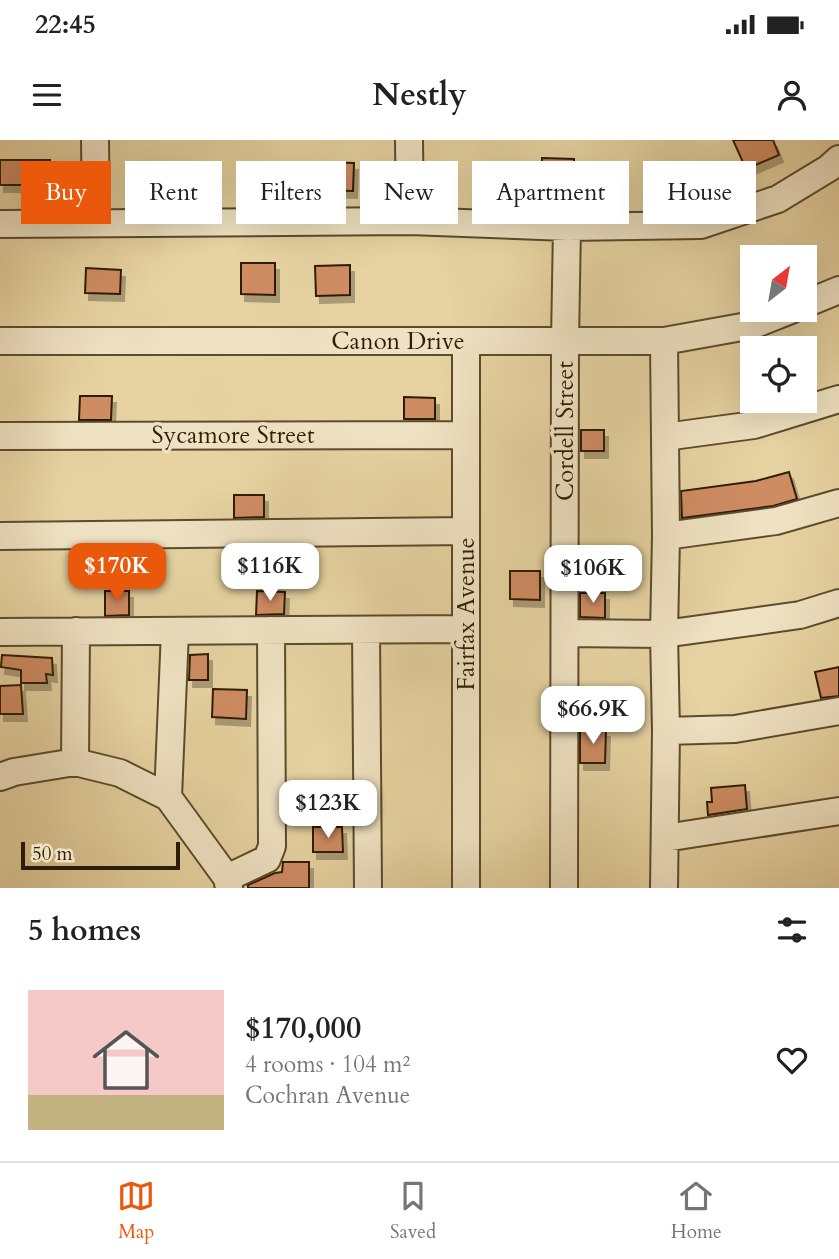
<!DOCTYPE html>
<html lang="en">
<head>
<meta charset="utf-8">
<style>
  :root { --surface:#fff; --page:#f2f2f2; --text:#222; --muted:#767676; --line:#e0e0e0; --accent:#ea580c }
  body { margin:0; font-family:Cardo,serif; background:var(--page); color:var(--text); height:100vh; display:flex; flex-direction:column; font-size:26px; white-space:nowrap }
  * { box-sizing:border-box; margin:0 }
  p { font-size:23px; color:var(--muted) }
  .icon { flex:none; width:38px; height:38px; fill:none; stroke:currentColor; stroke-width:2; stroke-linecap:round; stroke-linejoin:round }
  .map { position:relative; height:748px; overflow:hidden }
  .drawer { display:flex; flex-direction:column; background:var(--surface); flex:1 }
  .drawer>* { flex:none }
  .banner { position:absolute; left:21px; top:21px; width:798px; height:63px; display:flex; gap:14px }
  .needle { width:46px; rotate:31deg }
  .buttons { position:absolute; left:740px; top:105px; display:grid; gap:14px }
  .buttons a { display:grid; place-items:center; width:77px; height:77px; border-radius:0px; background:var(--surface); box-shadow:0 7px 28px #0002; font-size:35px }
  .scale { position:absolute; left:21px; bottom:18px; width:159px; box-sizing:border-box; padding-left:7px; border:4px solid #2e1e06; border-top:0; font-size:19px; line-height:24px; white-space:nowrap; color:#2e1e06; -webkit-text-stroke:5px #efe2c2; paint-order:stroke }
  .price { position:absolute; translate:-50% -60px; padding:0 16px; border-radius:14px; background:#fff; color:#222; font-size:23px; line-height:46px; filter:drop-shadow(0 2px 4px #0008) }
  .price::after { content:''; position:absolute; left:50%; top:42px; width:21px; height:16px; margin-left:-10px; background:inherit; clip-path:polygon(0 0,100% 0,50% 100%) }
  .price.on { background:var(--accent); color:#fff }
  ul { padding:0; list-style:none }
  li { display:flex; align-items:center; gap:21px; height:175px; padding:0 28px }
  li+li { border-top:2px solid var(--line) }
  li span { display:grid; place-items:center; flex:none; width:196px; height:140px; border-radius:0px; color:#555 }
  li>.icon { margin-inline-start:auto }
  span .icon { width:84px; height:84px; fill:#fffc; stroke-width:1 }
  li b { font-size:30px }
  h2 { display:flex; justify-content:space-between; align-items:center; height:84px; padding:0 28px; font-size:30px }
  .tag { padding:0 24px; border-radius:0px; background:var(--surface); box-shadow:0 7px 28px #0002; font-size:24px; line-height:63px }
  .tag.on { background:var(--accent); color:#fff }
  .status { display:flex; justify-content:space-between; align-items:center; height:49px; padding:0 35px; background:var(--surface); direction:ltr }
  .status svg { height:19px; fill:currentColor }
  header { display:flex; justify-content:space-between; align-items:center; height:91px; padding:0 28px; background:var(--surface); font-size:32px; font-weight:600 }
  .tabs { display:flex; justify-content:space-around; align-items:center; height:98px; border-top:2px solid var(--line); background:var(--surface); font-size:19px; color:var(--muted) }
  .tabs a { display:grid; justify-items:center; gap:4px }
  .tabs .on { color:var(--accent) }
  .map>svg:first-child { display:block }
</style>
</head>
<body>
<div class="status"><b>22:45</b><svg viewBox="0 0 49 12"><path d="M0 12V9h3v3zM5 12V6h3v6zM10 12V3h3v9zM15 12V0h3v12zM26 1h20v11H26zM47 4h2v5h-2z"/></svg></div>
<header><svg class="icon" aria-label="menu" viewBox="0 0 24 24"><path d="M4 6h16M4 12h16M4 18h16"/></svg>Nestly<svg class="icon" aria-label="person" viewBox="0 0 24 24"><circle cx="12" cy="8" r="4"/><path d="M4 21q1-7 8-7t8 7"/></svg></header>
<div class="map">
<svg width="839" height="748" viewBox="0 0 839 748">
  <defs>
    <filter id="shadow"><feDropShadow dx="4" dy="7" stdDeviation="0" flood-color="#0004"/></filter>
  </defs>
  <rect width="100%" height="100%" fill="#e6d3a1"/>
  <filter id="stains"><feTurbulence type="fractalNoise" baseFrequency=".00286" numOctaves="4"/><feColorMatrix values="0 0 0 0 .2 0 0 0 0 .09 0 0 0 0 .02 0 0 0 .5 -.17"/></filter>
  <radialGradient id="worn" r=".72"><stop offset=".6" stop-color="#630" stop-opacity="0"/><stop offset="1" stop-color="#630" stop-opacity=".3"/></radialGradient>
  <path fill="#cf8c63" stroke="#2e1e06" stroke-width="2" filter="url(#shadow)" d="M733,0H773L779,15L746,29Z
    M542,18L574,19V44H542Z
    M0,20H50L51,45H0Z
    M318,22L354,23L353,51L317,50Z
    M241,123H275V155L241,154Z
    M350,125V155L316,156L315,126Z
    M86,128L121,130L120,154L85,153Z
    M80,256H112L111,280H79Z
    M404,257L435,258V279H404Z
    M581,290H604V311H581Z
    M789,332L797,359L773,366L682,378L681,351L756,341Z
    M234,355H264V377L234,378Z
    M510,431H540V460L510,459Z
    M105,451H129V475L105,476Z
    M257,451L285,452L284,474L256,475Z
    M580,453H605V478L580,477Z
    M208,514V540H189L190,515Z
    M2,515L52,518L53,535L46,534L47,543H21V530L1,527Z
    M839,527V556L821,558L815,532Z
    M21,545L23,574H0V546Z
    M213,549L247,550L246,579L212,577Z
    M580,589L606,590L605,623H580Z
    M745,645L747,669L708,675L707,662H712L711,648Z
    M313,687H342L343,712H313Z
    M283,722H309V748H248V745L275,733L282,732Z"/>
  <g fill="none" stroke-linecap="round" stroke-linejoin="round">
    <defs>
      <path id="minor" d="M95,0L96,83
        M409,0L410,81
        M0,84L410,81L567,87L701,85L778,59L829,28L839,19
        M805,164L839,150
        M0,201H664L753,185L791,170
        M466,201V748
        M664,201L666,396L664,494L666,591L664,748
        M0,296L466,295
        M665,297L754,285L839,259
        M0,396L466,391
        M666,396L776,381L839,363
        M366,490L368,748
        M0,492L466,489
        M565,493L664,494L800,475L839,463
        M666,591L735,589L839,571
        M75,622L76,491
        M0,637L14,632L75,622L120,633L168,657L227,738L229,748
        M168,657L175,491
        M665,698L839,671
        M227,738L267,719L272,706L271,490
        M564,748L565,201L567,87"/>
    </defs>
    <use href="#minor" stroke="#5c4b2d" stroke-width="30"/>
    <use href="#minor" stroke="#efe2c2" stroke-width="26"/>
  </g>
  <g text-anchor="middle" stroke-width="7" stroke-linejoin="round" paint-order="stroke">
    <g font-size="24" fill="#2e1e06" stroke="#efe2c2">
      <text x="398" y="209">Canon Drive</text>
      <text transform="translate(565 291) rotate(-90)" y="8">Cordell Street</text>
      <text x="233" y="303">Sycamore Street</text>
      <text transform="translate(466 474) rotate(-90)" y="8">Fairfax Avenue</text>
    </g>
  </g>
  <rect width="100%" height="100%" filter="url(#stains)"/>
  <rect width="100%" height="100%" fill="url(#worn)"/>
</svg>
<div class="buttons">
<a><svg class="needle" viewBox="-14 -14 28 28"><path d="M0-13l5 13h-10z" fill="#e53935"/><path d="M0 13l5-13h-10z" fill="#767676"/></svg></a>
<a><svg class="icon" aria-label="locate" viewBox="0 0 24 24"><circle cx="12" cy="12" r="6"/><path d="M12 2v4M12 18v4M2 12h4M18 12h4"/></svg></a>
</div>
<div class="scale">50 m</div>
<b class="price on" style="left:117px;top:463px">$170K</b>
<b class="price" style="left:270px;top:463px">$116K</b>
<b class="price" style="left:593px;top:465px">$106K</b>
<b class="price" style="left:593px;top:606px">$66.9K</b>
<b class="price" style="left:328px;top:700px">$123K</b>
<div class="banner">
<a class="tag on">Buy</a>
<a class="tag">Rent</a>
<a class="tag">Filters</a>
<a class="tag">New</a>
<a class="tag">Apartment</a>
<a class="tag">House</a>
</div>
</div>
<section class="drawer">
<h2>5 homes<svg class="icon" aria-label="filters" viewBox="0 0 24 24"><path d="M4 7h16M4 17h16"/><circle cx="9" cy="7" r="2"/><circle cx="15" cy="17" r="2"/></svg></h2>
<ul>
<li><span style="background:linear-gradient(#f6c9c9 75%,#c2b280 0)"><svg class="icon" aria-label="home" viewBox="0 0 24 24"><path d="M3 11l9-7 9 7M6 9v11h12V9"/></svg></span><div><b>$170,000</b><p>4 rooms · 104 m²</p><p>Cochran Avenue</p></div><svg class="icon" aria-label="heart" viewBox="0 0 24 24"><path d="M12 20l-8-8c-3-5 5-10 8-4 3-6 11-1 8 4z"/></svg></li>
</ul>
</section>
<nav class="tabs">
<a class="on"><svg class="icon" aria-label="map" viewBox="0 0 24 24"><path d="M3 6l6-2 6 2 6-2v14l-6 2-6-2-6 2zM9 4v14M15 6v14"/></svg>Map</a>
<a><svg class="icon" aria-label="saved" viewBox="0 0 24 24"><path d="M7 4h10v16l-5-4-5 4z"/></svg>Saved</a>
<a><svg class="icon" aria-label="home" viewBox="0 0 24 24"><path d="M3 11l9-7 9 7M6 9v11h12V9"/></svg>Home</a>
</nav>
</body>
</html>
